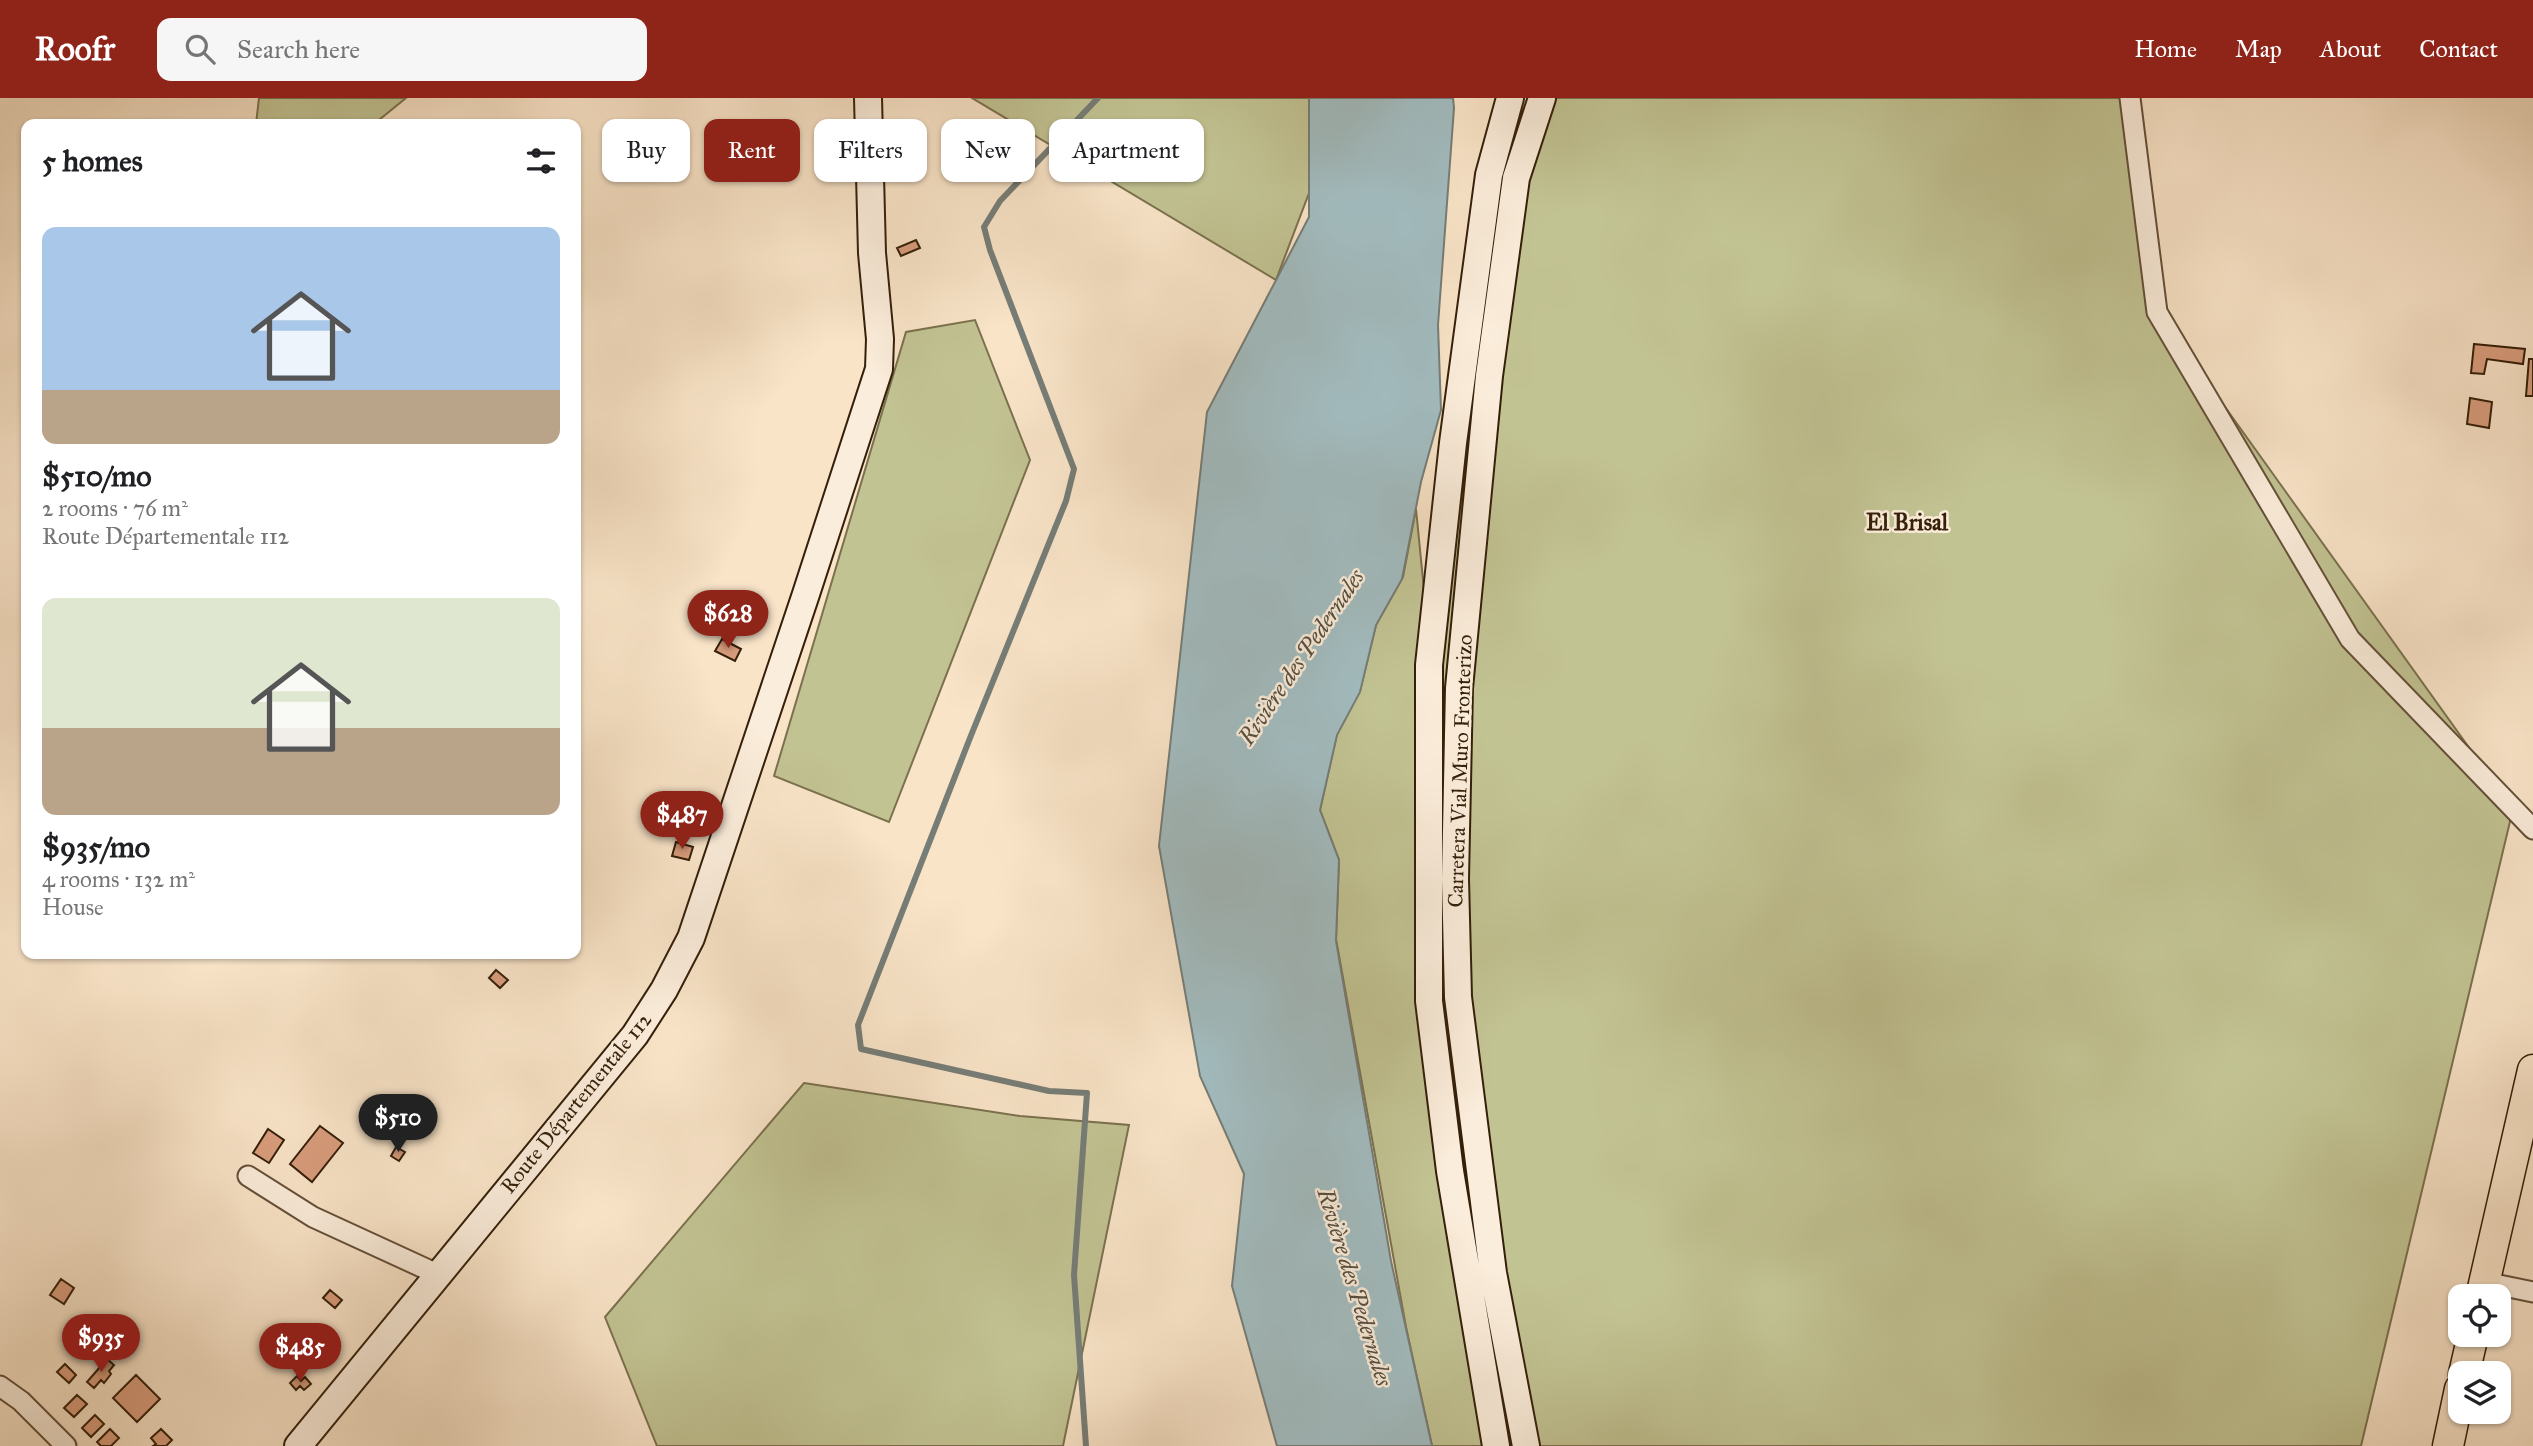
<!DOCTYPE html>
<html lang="en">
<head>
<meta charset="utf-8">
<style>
  :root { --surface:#fff; --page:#f6f6f6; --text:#202124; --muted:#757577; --accent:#8f2418 }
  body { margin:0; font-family:"IM FELL Great Primer",serif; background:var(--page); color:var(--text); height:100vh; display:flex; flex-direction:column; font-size:26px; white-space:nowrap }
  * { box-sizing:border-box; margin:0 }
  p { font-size:23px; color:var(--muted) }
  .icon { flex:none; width:38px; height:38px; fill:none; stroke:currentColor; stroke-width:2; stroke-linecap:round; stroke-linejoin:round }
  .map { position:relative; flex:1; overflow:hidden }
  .sheet { position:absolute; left:21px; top:21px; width:560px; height:840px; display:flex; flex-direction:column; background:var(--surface); border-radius:14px; box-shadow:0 2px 5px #0004 }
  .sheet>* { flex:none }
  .hud { position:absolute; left:602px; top:21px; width:665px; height:63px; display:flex; gap:14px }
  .controls { position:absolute; left:2448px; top:1186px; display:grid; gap:14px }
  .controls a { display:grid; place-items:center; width:63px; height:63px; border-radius:14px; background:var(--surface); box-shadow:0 2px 5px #0004; font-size:35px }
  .price { position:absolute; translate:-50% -60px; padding:0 16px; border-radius:24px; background:var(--accent); color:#fff; font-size:23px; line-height:46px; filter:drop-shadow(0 2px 4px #0008) }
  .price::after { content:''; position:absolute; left:50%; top:42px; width:21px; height:16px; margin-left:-10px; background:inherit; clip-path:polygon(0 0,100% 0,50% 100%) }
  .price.selected { background:#222; color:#fff }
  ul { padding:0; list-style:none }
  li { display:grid; align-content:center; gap:14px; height:371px; padding:0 21px }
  li span { display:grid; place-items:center; height:217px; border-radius:14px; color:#555 }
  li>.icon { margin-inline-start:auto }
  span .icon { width:126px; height:126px; fill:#fffc; stroke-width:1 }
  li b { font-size:30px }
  h2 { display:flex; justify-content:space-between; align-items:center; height:84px; padding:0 21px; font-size:30px }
  .chip { padding:0 24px; border-radius:14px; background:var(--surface); box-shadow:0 2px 5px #0004; font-size:24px; line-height:63px }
  .chip.selected { background:var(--accent); color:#fff }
  header { display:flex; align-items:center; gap:42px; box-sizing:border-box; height:98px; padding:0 35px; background:var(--accent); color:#fff }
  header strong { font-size:33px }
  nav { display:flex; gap:38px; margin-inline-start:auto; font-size:24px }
  .search { width:490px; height:63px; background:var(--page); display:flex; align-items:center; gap:18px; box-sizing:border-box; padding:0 24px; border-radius:14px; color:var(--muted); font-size:26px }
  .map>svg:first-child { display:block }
</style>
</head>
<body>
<header>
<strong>Roofr</strong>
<div class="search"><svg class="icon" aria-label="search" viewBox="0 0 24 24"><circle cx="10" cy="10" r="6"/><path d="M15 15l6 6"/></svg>Search here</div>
<nav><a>Home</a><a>Map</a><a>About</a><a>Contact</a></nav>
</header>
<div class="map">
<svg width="2533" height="1348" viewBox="0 0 2533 1348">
  <rect width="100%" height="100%" fill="#f9e4c8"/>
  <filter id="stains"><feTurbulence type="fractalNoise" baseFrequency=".00286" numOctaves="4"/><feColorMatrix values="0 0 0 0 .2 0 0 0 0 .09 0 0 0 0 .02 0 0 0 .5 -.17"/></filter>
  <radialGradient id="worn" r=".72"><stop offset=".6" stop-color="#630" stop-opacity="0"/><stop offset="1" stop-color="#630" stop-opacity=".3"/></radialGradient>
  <path fill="#c2c393" stroke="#7b714e" stroke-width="2" d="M259,0H406L374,26H256Z
    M972,0H1309V95L1276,182Z
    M1552,0H2130L2157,214L2513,711L2361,1348H1432L1406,1229L1336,841L1339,762L1320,712L1337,636L1360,593L1376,527L1403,479L1416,411L1425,502L1454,335Z
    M975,222L1030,362L889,724L774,678L906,234Z
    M804,985L1020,1018L1129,1027L1063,1348H657L605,1219Z"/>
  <path fill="#a2bcc0" stroke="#767d77" stroke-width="2" d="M1309,0H1453L1454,10L1438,227L1441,312L1421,384L1402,481L1376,527L1360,594L1337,637L1320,712L1339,762L1336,843L1391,1163L1432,1348H1277L1232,1188L1244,1076L1200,978L1159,748L1207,314L1309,119Z"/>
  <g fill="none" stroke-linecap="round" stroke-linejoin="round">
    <path stroke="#767d77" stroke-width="6" d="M1086,1348L1074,1177L1087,995L1049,993L861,951L858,927L970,640L1066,403L1074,371L990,152L984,129L1000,103L1098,0"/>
  </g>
  <path fill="#d99d7d" stroke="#341f09" stroke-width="2" d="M916,142L920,150L901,158L897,150Z
    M2474,246L2525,251L2523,266L2487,261L2484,276L2471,275Z
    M2529,261H2533V298H2526Z
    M2470,300L2492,304L2489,330L2467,326Z
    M722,541L741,551L735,563L715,553Z
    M676,744L693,749L689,762L672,758Z
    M496,872L508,882L500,890L489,880Z
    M320,1028L343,1045L312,1084L290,1066Z
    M268,1031L284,1042L269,1065L253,1055Z
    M396,1049L405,1054L399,1063L391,1058Z
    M61,1181L74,1190L64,1206L50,1197Z
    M330,1192L342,1202L335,1210L323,1200Z
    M107,1261L114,1267L109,1273L111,1276L104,1285L101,1282L94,1290L87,1284Z
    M65,1266L76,1277L69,1285L57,1274Z
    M136,1277L160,1301L137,1324L113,1300Z
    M297,1278L301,1283L305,1279L311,1286L304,1292L300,1288L296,1292L290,1285Z
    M77,1297L87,1306L74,1319L64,1310Z
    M95,1317L104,1326L91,1339L82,1330Z
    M110,1331L119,1340L111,1348H101L97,1344Z
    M161,1331L172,1342L166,1348H153L156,1346L151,1340Z"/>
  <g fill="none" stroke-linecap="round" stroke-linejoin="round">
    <defs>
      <path id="street" d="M2130,0L2157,214L2350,541L2533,731
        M248,1078L313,1119L437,1176
        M2484,1187H2499L2533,1194
        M0,1288L21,1303L66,1348"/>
      <path id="secondary" d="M298,1348L635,937L664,892L691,840L806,496L879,271L880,241L872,155L868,0
        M1496,1348L1450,1073L1429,903V567L1453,345L1489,77L1510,0
        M1526,1348L1493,1175L1458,899L1455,781L1459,590L1489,278L1516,80L1542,0"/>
      <path id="primary" d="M2481,1199L2533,972
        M2464,1276L2473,1237
        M2448,1348L2460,1291"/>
    </defs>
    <use href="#street" stroke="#655039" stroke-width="23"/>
    <use href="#secondary" stroke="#341f09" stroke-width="30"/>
    <use href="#primary" stroke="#341f09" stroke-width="33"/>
    <use href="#street" stroke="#fbeddb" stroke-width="19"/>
    <use href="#secondary" stroke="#fbeddb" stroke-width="26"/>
    <use href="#primary" stroke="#f9e4c8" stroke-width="30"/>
  </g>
  <g text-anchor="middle" stroke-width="5" stroke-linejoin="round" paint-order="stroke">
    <g font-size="21" fill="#341f09" stroke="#fbeddb">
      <text transform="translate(1460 673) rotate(-88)" y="7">Carretera Vial Muro Fronterizo</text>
      <text transform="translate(576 1005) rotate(-51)" y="7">Route Départementale 112</text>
    </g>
    <g font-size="23" font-weight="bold" fill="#341f09" stroke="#fbeddb">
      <text x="1907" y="432">El Brisal</text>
    </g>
    <g font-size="23" font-style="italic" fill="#554e40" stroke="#fbeddb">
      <text transform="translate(1301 559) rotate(-56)" y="8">Rivière des Pedernales</text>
      <text transform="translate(1355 1189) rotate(73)" y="8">Rivière des Pedernales</text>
    </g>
  </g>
  <rect width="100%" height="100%" filter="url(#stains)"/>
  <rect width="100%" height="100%" fill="url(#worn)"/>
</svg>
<div class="controls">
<a><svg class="icon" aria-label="locate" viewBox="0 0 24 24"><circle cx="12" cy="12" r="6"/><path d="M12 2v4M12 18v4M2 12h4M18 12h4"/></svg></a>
<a><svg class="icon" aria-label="layers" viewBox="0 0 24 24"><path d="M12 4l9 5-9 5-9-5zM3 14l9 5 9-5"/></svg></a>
</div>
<b class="price" style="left:728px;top:552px">$628</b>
<b class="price" style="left:682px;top:753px">$487</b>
<b class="price selected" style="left:398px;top:1056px">$510</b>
<b class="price" style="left:101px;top:1276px">$935</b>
<b class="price" style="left:300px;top:1285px">$485</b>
<div class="hud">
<a class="chip">Buy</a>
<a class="chip selected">Rent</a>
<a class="chip">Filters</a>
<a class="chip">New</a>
<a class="chip">Apartment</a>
</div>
<section class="sheet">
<h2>5 homes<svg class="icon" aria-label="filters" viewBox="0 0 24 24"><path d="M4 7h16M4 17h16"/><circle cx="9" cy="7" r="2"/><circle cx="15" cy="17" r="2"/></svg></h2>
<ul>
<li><span style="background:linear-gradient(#a9c7e8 75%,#b9a48a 0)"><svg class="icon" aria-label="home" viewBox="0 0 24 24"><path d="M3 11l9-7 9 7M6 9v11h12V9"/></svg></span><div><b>$510/mo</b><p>2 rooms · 76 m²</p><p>Route Départementale 112</p></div></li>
<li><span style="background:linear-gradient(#dfe7d0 60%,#b9a48a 0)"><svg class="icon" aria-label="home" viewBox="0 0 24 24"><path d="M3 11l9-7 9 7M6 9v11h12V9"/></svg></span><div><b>$935/mo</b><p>4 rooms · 132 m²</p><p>House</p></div></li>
</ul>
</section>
</div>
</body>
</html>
